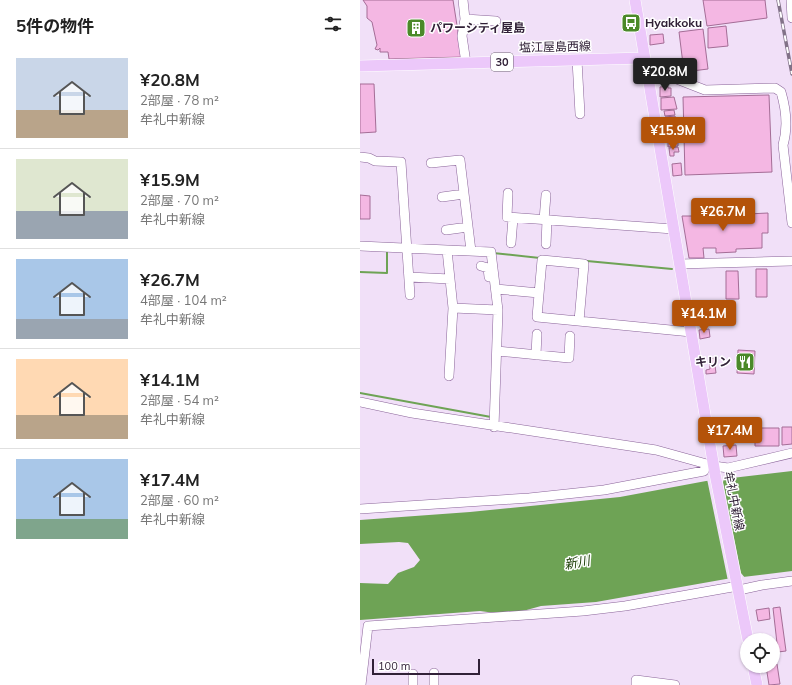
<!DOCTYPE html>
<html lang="ja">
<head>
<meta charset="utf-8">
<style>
  :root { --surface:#fff; --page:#f2f2f2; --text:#222; --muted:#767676; --line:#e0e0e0; --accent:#b45309 }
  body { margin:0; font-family:Mulish,"Noto Sans JP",sans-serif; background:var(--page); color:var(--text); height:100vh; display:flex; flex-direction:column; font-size:15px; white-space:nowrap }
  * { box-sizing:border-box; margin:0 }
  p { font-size:13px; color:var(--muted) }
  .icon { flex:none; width:22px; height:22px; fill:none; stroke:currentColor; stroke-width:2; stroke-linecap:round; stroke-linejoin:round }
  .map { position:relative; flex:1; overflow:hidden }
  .panel { display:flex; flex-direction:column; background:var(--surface); width:360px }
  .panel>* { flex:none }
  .controls { position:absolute; left:380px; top:633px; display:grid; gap:8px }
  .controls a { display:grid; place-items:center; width:40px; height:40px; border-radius:50%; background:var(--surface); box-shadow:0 1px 3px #0004; font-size:20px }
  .scale { position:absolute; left:12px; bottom:10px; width:108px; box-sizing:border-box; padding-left:4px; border:2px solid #312137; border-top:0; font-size:11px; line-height:14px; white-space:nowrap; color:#312137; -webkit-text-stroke:3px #fff; paint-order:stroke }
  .price { position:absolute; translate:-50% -34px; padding:0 9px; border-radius:4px; background:var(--accent); color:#fff; font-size:13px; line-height:26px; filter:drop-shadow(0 1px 2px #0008) }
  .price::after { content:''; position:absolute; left:50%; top:24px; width:12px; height:9px; margin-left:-6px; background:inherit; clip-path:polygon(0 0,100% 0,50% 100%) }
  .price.current { background:#222; color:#fff }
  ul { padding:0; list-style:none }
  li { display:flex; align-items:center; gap:12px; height:100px; padding:0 16px }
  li+li { border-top:1px solid var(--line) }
  li span { display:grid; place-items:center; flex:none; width:112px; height:80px; border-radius:0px; color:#555 }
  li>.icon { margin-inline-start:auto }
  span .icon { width:48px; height:48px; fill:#fffc; stroke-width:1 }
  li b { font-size:17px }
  h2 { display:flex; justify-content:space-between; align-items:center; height:48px; padding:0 16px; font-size:17px }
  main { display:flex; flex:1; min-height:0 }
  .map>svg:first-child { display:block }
</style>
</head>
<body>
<main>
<section class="panel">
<h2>5件の物件<svg class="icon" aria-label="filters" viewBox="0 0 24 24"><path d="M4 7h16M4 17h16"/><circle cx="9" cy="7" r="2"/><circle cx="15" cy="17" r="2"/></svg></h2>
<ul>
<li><span style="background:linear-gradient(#c9d6e8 65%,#b9a48a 0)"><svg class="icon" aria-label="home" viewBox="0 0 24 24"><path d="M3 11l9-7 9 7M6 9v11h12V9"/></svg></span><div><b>¥20.8M</b><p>2部屋 · 78 m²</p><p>牟礼中新線</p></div></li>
<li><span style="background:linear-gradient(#dfe7d0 65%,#9aa5b1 0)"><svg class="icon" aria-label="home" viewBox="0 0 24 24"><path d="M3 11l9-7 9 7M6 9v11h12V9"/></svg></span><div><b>¥15.9M</b><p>2部屋 · 70 m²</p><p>牟礼中新線</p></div></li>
<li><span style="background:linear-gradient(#a9c7e8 75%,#9aa5b1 0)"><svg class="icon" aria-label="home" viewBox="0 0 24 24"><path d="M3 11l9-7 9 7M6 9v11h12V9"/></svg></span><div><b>¥26.7M</b><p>4部屋 · 104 m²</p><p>牟礼中新線</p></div></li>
<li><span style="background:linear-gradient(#ffd9b3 70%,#b9a48a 0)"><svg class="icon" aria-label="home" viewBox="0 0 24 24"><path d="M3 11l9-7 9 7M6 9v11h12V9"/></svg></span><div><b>¥14.1M</b><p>2部屋 · 54 m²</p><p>牟礼中新線</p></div></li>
<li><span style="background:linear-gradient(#a9c7e8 75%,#7fa58c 0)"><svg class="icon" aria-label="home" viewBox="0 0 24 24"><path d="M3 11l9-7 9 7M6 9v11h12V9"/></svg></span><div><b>¥17.4M</b><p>2部屋 · 60 m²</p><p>牟礼中新線</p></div></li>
</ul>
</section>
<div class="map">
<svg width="432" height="685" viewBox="0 0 432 685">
  <rect width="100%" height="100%" fill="#f1e0f8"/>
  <path fill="#6ea355" d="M432,471V571L366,579L236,602L181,606L163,611L135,613L120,611L0,620V583L28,584L38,573L54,567L60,560L48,543L39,542L0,544V520L110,512L260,497L346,481Z"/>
  <path fill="#f1e0f8" d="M365,477L363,482L381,573L386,579L368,581L347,479Z"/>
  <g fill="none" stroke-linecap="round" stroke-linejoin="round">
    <path stroke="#6ea355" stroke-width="2" d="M133,253L180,258
      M227,261L312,269
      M0,272L27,273V250
      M0,393L131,417"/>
  </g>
  <path fill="#f4b7e3" stroke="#a46d96" d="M3,0H93L102,57L29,59L28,52H20V48L18,50L15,49L17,45L12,22L7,18V6Z
    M343,0H405L407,18L347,26Z
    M366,26L368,46L348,48V28Z
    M343,29L348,69L324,72L319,32Z
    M303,34L304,43L290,45V35Z
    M0,84H14L16,132L0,133Z
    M308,86V88H311V96L300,97V87Z
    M409,95L412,172L325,175L323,97Z
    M314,97L317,109L301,110V98Z
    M314,110L315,115L305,116L304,111Z
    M315,116L316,121L306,122L305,117Z
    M316,122L317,127L304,128L303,123Z
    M317,128V133L306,134V129Z
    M318,140V146L308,147V141Z
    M318,147L319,152H314V156H310L309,148Z
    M321,163L322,175L313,176L312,164Z
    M0,195L10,196V219H0Z
    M333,208H346L347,216L408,213V233H402V248L376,249V252L356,253V248H343L344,258H329L322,216H333Z
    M396,269H407V297H396Z
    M366,271H378L379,299H366Z
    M345,304L346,316L336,318L334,306Z
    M349,329L350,337L340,339L339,330Z
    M378,350L395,351L394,374L377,373Z
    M354,358L356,373L346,374V370L350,369L349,359Z
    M422,427H432V444L422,445Z
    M395,428H419V446H395Z
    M376,445L377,456L364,457L363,446Z
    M420,607L426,651L418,652L413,608Z
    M409,608L410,619L398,621L396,610Z
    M417,664L420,684L409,685L406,666Z"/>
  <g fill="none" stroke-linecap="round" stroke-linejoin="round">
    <defs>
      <path id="minor" d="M103,0L105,19L102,36L106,63
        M431,0L432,18
        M105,19L136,21
        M217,60L220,114
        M286,67L345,90L415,88L421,92C426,109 428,128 423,145L432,223
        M0,157L9,158L15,161L41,162L50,295
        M71,163L100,160L111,251
        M148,193L147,217L313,229
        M82,197L104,194
        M184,220L186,195
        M86,230L108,227
        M151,243L153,218
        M186,244L187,220
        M0,246L131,252L138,310L134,427
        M87,250L93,308
        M319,264L432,261
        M121,266L128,268L129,277
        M49,277L90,279
        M136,289L179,293
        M219,321L224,264L182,260L177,317L331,332
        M137,351L209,358L210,336
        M176,355L177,334
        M89,376L93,308L138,310
        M0,402L52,413L296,450L354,466L368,468L432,453
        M0,509L169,498L244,490L344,471L346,464
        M379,590L402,585L432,581
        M1,685L8,626L223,611L265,606L378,586
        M53,685V674
        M74,685V673
        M276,685V680L315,685"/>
      <path id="major" d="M275,0L355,474L388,640
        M0,66L284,58
        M393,666L397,685"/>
    </defs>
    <use href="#minor" stroke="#8a6499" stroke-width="10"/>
    <use href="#major" stroke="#fff" stroke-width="12"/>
    <use href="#minor" stroke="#fff" stroke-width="9"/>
    <use href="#major" stroke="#ecc8fa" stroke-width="11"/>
    <defs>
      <path id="rail" d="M418,0L432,74"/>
    </defs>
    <use href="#rail" stroke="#827288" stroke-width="3.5"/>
    <use href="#rail" stroke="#fff" stroke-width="2" stroke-dasharray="6" stroke-linecap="butt"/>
  </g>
  <defs>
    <symbol id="bus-square" viewBox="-11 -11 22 22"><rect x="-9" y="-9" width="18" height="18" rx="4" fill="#4b8929" stroke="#fff"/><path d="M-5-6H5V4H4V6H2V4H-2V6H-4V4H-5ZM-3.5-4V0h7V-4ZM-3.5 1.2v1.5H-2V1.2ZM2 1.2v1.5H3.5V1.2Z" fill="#fff"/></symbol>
    <symbol id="building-square" viewBox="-11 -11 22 22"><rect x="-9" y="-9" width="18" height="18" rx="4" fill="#4b8929" stroke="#fff"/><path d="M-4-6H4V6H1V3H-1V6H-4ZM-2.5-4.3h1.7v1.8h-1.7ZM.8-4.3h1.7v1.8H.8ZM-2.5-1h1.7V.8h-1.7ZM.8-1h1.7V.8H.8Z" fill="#fff"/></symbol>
    <symbol id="restaurant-square" viewBox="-11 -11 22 22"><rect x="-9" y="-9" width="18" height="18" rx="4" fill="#4b8929" stroke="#fff"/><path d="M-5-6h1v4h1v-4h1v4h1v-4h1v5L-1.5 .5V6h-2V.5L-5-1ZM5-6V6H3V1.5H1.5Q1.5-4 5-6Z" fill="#fff"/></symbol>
  </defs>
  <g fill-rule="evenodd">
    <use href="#bus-square" x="260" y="12" width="22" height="22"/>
    <use href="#building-square" x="45" y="17" width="22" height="22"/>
    <use href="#restaurant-square" x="374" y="351" width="22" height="22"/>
  </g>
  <g text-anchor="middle" stroke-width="3" stroke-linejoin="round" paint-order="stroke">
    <rect fill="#fff" stroke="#6f6473" stroke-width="1" x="131" y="53" width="22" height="18" rx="3"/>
    <g font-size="11" font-weight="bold" fill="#312137">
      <text x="142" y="66">30</text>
    </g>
    <g font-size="12" font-weight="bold" fill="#312137" stroke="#fff" text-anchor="start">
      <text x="285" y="27">Hyakkoku</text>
      <text x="70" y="32">パワーシティ屋島</text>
      <text x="371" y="366" text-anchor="end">キリン</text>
    </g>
    <g font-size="12" fill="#312137" stroke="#fff">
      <text transform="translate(195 47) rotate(-1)" y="4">塩江屋島西線</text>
      <text transform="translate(374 501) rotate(79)" y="4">牟礼中新線</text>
    </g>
    <g font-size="13" font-style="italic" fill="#1a3d04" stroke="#fff">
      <text transform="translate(217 562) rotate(-10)" y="5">新川</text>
    </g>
  </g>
</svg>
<div class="controls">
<a><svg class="icon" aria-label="locate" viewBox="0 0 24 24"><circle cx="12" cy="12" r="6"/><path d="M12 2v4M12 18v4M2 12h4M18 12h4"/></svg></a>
</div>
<div class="scale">100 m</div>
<b class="price current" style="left:305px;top:92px">¥20.8M</b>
<b class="price" style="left:313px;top:151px">¥15.9M</b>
<b class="price" style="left:363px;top:232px">¥26.7M</b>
<b class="price" style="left:344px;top:334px">¥14.1M</b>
<b class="price" style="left:370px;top:451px">¥17.4M</b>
</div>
</main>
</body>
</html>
